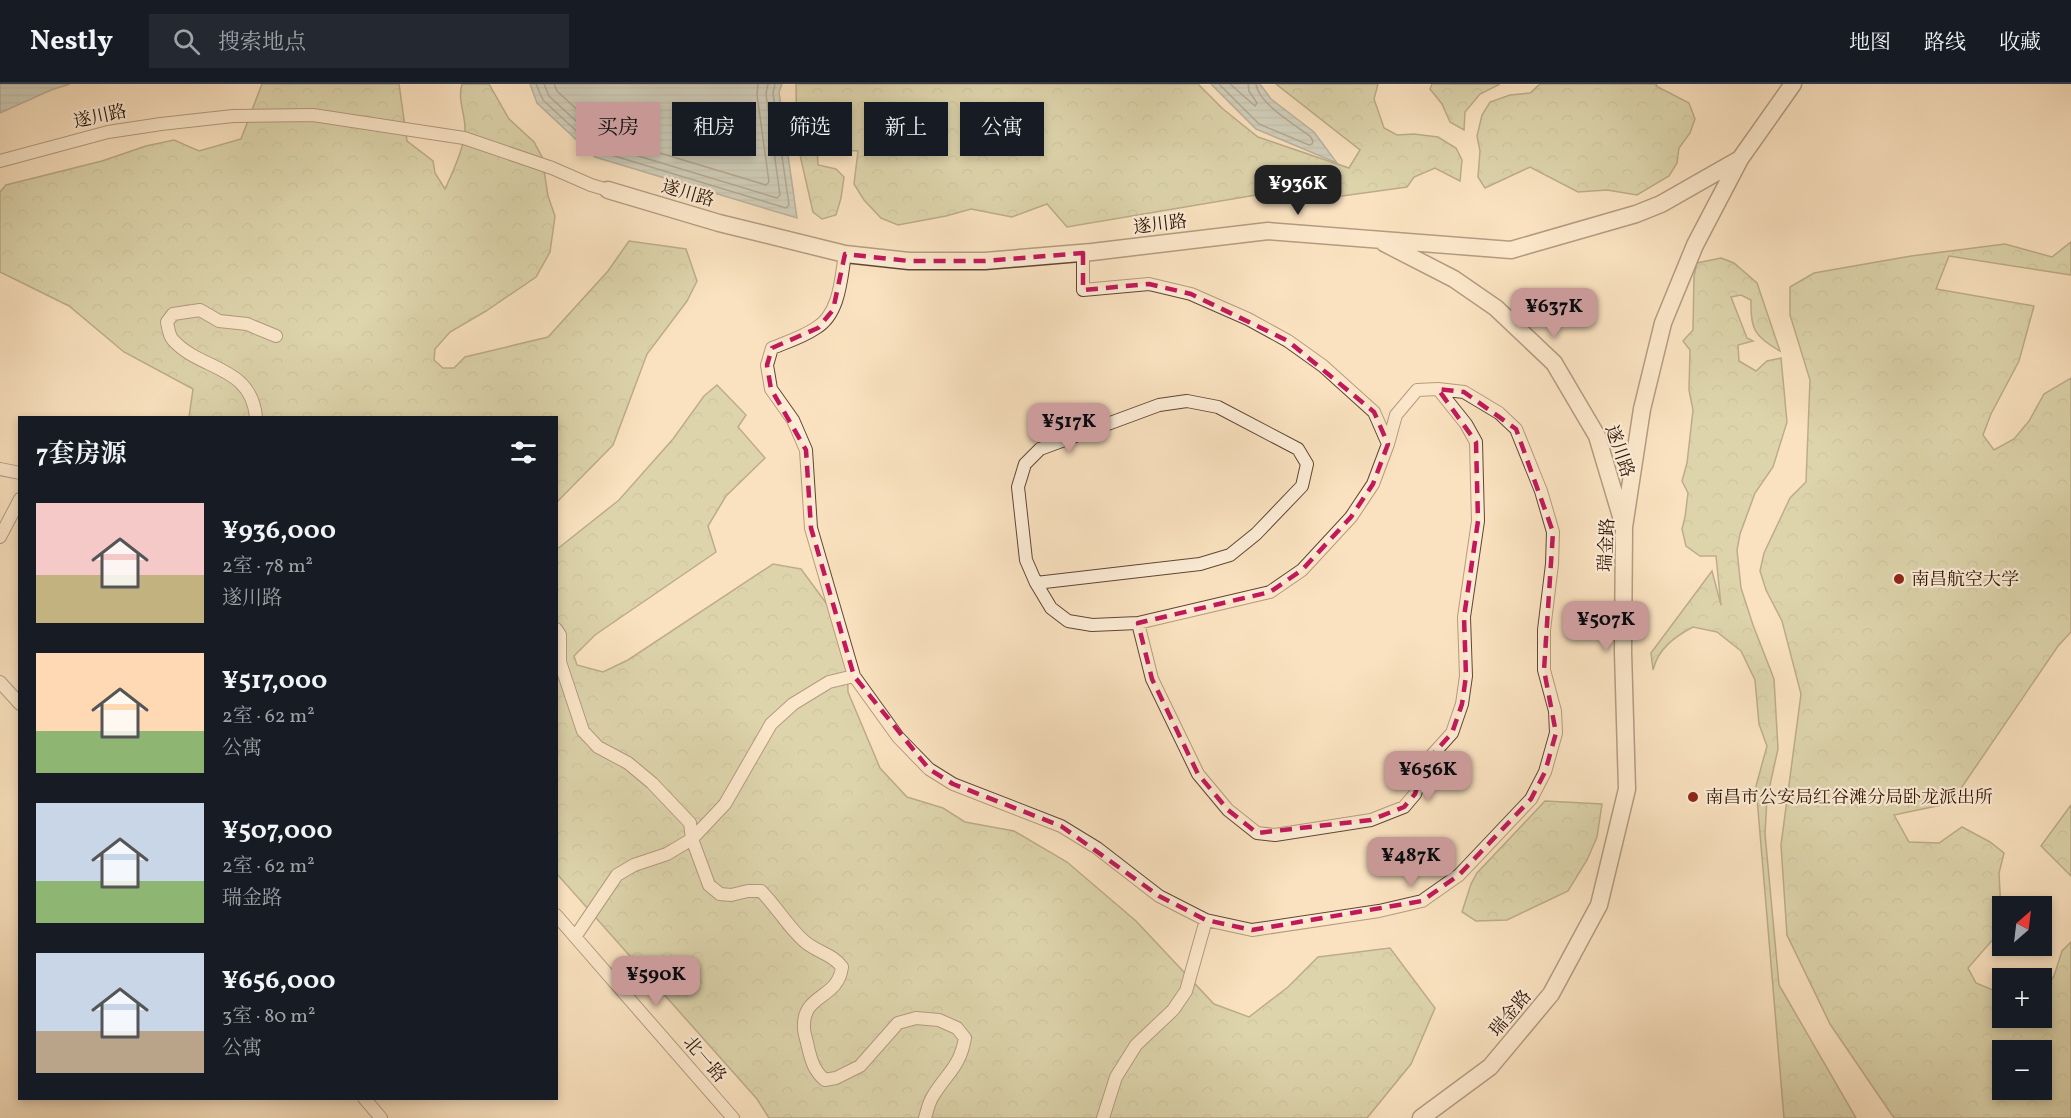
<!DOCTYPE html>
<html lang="zh">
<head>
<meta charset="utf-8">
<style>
  :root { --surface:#171b24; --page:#242831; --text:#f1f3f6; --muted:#9ea1a6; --line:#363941; --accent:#c59692 }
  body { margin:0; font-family:Vollkorn,"Noto Serif SC",serif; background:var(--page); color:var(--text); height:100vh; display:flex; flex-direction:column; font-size:22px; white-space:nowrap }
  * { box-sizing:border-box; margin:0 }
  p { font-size:20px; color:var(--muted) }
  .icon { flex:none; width:33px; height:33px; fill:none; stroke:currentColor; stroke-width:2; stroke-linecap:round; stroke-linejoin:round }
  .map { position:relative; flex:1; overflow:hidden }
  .drawer { position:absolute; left:18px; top:332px; width:540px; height:684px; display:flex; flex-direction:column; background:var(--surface); border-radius:0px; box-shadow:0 3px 9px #0003 }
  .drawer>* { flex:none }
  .top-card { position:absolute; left:576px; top:18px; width:570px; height:54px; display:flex; gap:12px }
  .needle { width:39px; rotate:28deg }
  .buttons { position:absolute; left:1992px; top:812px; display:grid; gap:12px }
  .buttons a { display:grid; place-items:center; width:60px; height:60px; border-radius:0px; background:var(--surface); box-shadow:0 3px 9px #0003; font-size:30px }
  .price { position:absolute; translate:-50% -51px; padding:0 14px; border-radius:12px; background:var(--accent); color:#111; font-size:20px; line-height:39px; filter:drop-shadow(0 2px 3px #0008) }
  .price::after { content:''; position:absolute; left:50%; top:36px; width:18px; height:14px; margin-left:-9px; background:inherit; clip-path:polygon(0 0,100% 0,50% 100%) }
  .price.selected { background:#222; color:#fff }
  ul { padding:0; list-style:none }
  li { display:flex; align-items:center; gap:18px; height:150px; padding:0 18px }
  li span { display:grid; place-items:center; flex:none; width:168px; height:120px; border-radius:0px; color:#555 }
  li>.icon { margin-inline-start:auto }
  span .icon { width:72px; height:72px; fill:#fffc; stroke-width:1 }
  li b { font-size:26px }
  h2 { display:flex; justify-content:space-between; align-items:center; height:72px; padding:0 18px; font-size:26px }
  .tag { padding:0 21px; border-radius:0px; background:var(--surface); box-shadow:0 3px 9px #0003; font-size:21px; line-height:54px }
  .tag.selected { background:var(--accent); color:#111 }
  header { display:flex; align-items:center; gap:36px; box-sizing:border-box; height:84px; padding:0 30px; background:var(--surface); border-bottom:2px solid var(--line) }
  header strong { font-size:28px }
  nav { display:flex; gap:33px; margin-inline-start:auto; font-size:21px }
  .search { width:420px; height:54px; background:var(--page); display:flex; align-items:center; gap:15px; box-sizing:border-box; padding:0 21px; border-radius:0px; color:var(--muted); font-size:22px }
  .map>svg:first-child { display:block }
</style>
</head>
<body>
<header>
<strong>Nestly</strong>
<div class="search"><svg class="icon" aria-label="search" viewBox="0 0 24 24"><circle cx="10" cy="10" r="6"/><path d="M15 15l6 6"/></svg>搜索地点</div>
<nav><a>地图</a><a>路线</a><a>收藏</a></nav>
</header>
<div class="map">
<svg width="2071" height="1034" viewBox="0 0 2071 1034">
  <defs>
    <pattern id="forest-crowns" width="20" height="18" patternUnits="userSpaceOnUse" patternTransform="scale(1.5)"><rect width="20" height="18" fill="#bbc495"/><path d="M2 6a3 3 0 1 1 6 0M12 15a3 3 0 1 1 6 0" fill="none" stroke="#a1a77f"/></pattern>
    <pattern id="water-rules" width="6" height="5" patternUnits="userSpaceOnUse" patternTransform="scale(1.5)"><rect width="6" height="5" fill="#a2bcbc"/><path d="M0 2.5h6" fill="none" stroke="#8ca1a0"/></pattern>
  </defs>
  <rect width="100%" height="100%" fill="#fae2c0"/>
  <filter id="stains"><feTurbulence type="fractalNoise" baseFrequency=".00333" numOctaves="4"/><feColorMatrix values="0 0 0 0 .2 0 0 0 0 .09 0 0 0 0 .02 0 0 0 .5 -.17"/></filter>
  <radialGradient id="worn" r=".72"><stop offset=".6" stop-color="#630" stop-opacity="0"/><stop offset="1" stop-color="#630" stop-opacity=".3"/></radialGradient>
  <path fill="url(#forest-crowns)" stroke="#746b4d" stroke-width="1.5" fill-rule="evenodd" d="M262,0H399L407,57L433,77L435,89L445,105C452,90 465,62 465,47C466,31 457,16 462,0H489L509,35L534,58L542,73L548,112L555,132L550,168L536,193L486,227L450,248L435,265L434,276L443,284H454L465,273L548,253L608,187L629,157L686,165L697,197L687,217L647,270L613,361L557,418L556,333H189L193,305L124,268L69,222L0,188V108L6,101L102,77L146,62L174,56L199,67L241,55Z
    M796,0H1198L1223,25L1258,53L1349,84L1360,66L1276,0H1378L1374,15L1384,44L1397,51L1414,50L1438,53L1456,64L1462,76L1460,97L1435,84L1414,93L1407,103L1342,112L1315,107L1262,110L1067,143L1047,120L1012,133L971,125L946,132L898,141L881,134L864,116L854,100L858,67L817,64L818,81L836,85L844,93L841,114L836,131L822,135L813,128L797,58Z
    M1432,0H1500L1480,10L1465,28L1464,46L1450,38L1442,20L1430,5Z
    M1540,0H1657L1656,2L1689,19L1695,35L1690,49L1679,64L1677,79L1669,92L1637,111L1607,106L1578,108L1530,83L1485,104L1478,93L1480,67L1477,52L1482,31L1490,18L1510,11L1530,9Z
    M2071,158V191L1949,172L1936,205L2034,222L2019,277L1991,330L1983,351L1994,366L2014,355L2029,337L2044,310L2071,294V548L2058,562L1951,719L1894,731L1909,758L1939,759L1962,743L1990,758L2004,769L1999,789L2002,845L1968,884L1976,899L1993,906L2002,933H2042V911L2054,892L2062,867L2071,858V1034H1894L1830,940L1787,851L1781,761L1801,610L1782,537L1766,506L1760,487L1764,469L1790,414L1806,398L1810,296L1790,231V203L1814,189L1911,172L2005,160L2052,173ZM2002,966H2042V1005H2002Z
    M1721,174L1734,179L1757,199L1780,267C1755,253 1750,245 1751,216L1741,211L1731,213L1747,254L1753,257L1738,261L1739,277L1756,287L1767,277L1781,274L1787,338L1773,383L1755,409L1740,450L1737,466L1741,504L1753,541L1774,595L1778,665L1767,714L1765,750L1779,901L1856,1034H1784L1756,702L1767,662L1759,640L1755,596L1741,567L1717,548L1693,543C1674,553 1658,565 1653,586L1651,569L1712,487L1721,521L1716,472H1700L1686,462L1682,445L1685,433L1688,409L1682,397L1687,379L1693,326L1689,306L1690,266L1683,257L1693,246L1694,192L1697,179Z
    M717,301L746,331L738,343L765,374L726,412L708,442L716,468L595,551L574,572L577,581L603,588L628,576L773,480L801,485L846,546L848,608L880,684L907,713L943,724L965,738L1014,747L1067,778L1136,837L1214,920L1249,933L1288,903L1318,873L1390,864L1435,924L1411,980L1367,1034H769L757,1015L557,790L556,466L619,416L673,355L704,312Z
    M1545,717L1602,720L1597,753L1587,776L1568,807L1507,836L1476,837L1462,828L1471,800L1477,789Z
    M2071,721V792L2041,762Z"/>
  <path fill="url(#water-rules)" stroke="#737873" stroke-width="1.5" d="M0,0H70L51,6L0,29Z
    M530,0H782L779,8L797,134L595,73L537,19Z
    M1211,0H1260L1271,15L1314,48L1337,79L1256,45Z"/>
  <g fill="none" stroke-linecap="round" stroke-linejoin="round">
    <path stroke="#686760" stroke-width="1.5" d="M536,0L543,16L598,67L786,124L789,121L773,9L775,0
      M544,0L549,12L602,61L777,114L780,111L766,10L768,0
      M554,0L557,7L607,53L766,101L769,98L757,11L758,0
      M1219,0L1259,40L1309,61L1312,60L1313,57L1310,52C1295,41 1258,19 1256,0
      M1230,0L1255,22L1257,19L1249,7L1248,0"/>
    <defs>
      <path id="minor" d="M0,77L108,48L161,40L233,32L313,31L464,54L552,84L591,101L608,106
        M845,170C841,194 840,230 816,244C803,253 787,258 772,264L767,281L771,305L793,336L806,366L811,444L854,592L898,653L929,685L953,700L1061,742L1097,764L1159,812L1206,836L1252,846L1379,827L1422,817L1459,791L1531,715L1545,688L1556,649L1555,627L1544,586V546L1552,480L1553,448L1541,407L1516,345L1499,329L1464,308L1438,305L1417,306L1396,331L1388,360L1374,328L1323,282L1288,257L1248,235L1191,210L1149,200L1083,206V169
        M256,333C251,281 201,287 173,256C169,252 168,243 167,238L173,230L200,226L219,237L247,240L276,252
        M0,385L20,389
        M0,453L20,415
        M1036,499L1200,480L1230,471L1256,450L1302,402L1307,380L1298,365L1218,323L1187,317L1159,321L1040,365L1025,380L1018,403L1026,476L1036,499L1051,524L1068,537L1092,541L1138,539L1270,508L1302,486L1351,433L1373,400L1388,360
        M1138,539L1152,595L1198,690L1228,726L1257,749L1275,751L1371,736L1404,723L1415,710L1424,680L1452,649L1462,620L1466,592L1464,533L1478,437L1476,358L1466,340L1438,305
        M556,545L560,551V578L583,647L598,663L628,679L652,699L690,739L692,755L709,801L720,810L731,811L748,807H761C777,823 788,843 804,857C816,868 833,870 842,883C838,916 802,909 804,944C804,950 807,957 808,963C811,976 814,987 825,996L836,994L860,982L898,939L916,934L939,936L957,944L965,954C960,983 947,989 933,1012C929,1018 927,1027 925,1034
        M0,598L20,620
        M556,831L733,1034
        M575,853L617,791L634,781L667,770L692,755L725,720L771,640L793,620L829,598L854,592
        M364,1014L381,1034
        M1103,1034L1116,993L1136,961L1173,926L1186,907L1206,836"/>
      <path id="tertiary" d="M608,106L719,139L845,170L909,177H985L1092,168L1268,147L1511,166L1636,130L1661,120L1740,75
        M1384,159L1454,195L1496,224L1554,279L1597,352L1623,439
        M1421,1034L1490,983L1551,910L1599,821L1627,705L1623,568L1624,443L1642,325L1663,239L1695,161L1740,75L1793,0"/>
    </defs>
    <use href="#minor" stroke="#604634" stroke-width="14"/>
    <use href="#tertiary" stroke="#604634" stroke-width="19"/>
    <use href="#minor" stroke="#fcecd6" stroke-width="12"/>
    <use href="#tertiary" stroke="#fcecd6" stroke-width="16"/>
  </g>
  <path d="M0 0H2071V1034H0ZM1083,169V206L1149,200L1191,210L1288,257L1374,328L1388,360L1373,400L1351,433L1302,486L1270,508L1138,539L1152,595L1198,690L1228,726L1257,749L1371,736L1404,723L1415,710L1424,680L1452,649L1462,620L1466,592L1464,533L1478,437L1476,358L1438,305L1464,308L1516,345L1553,448L1544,586L1556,649L1545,688L1531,715L1459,791L1422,817L1252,846L1206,836L1159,812L1061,742L953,700L929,685L854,592L811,444L806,366L771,305L767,281L772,264L818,244L833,226L845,170L909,177H985Z" fill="#fae2c0" fill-opacity=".55" fill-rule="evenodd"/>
  <path fill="none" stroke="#c2185b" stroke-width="4.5" stroke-dasharray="12 8" stroke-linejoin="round" d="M1083,169V206L1149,200L1191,210L1288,257L1374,328L1388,360L1373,400L1351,433L1302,486L1270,508L1138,539L1152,595L1198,690L1228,726L1257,749L1371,736L1404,723L1415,710L1424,680L1452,649L1462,620L1466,592L1464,533L1478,437L1476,358L1438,305L1464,308L1516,345L1553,448L1544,586L1556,649L1545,688L1531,715L1459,791L1422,817L1252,846L1206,836L1159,812L1061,742L953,700L929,685L854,592L811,444L806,366L771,305L767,281L772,264L818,244L833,226L845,170L909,177H985Z"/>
  <g fill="#8f2418" stroke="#fcecd6" stroke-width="2">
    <circle cx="1899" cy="495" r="6"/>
    <circle cx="1693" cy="713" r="6"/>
  </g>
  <g text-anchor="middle" stroke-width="4.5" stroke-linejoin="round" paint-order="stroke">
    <g font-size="18" fill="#2d1205" stroke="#fcecd6">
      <text transform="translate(100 32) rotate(-12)" y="6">遂川路</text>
      <text transform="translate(688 109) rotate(16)" y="6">遂川路</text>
      <text transform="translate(1160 140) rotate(-7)" y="6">遂川路</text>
      <text transform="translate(1620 367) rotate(71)" y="6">遂川路</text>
      <text transform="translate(1606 461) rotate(-87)" y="6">瑞金路</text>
      <text transform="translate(1510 929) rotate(-50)" y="6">瑞金路</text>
      <text transform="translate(705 975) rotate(49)" y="6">北一路</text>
    </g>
    <g font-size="18" fill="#2d1205" stroke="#fcecd6" text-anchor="start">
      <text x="1911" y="501">南昌航空大学</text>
      <text x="1705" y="719">南昌市公安局红谷滩分局卧龙派出所</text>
    </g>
  </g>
  <rect width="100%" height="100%" filter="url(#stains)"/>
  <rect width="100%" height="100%" fill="url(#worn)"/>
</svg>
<div class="buttons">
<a><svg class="needle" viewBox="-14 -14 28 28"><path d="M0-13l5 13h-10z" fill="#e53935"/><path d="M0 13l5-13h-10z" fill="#9ea1a6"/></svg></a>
<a>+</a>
<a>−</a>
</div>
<b class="price selected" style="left:1298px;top:132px">¥936K</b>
<b class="price" style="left:1554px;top:255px">¥637K</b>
<b class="price" style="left:1069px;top:370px">¥517K</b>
<b class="price" style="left:1606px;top:568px">¥507K</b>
<b class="price" style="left:1428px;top:718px">¥656K</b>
<b class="price" style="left:1411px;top:804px">¥487K</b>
<b class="price" style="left:656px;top:923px">¥590K</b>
<div class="top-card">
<a class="tag selected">买房</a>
<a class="tag">租房</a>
<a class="tag">筛选</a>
<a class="tag">新上</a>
<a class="tag">公寓</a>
</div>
<section class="drawer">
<h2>7套房源<svg class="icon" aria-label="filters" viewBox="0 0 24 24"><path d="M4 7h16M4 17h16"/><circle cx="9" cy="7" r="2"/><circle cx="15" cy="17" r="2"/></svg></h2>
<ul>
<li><span style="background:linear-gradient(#f6c9c9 60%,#c2b280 0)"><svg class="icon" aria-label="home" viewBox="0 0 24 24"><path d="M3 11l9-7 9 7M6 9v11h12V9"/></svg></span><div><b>¥936,000</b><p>2室 · 78 m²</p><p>遂川路</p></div></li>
<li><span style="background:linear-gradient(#ffd9b3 65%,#8fb573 0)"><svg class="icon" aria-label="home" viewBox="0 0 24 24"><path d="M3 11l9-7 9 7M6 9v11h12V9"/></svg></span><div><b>¥517,000</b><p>2室 · 62 m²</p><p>公寓</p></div></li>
<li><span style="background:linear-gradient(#c9d6e8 65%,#8fb573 0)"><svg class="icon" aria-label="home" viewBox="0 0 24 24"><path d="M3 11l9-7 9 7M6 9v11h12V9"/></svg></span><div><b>¥507,000</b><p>2室 · 62 m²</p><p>瑞金路</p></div></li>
<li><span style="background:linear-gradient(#c9d6e8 65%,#b9a48a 0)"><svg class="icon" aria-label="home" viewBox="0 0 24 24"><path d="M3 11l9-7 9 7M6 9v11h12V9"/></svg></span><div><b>¥656,000</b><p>3室 · 80 m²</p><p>公寓</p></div></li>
</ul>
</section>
</div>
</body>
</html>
